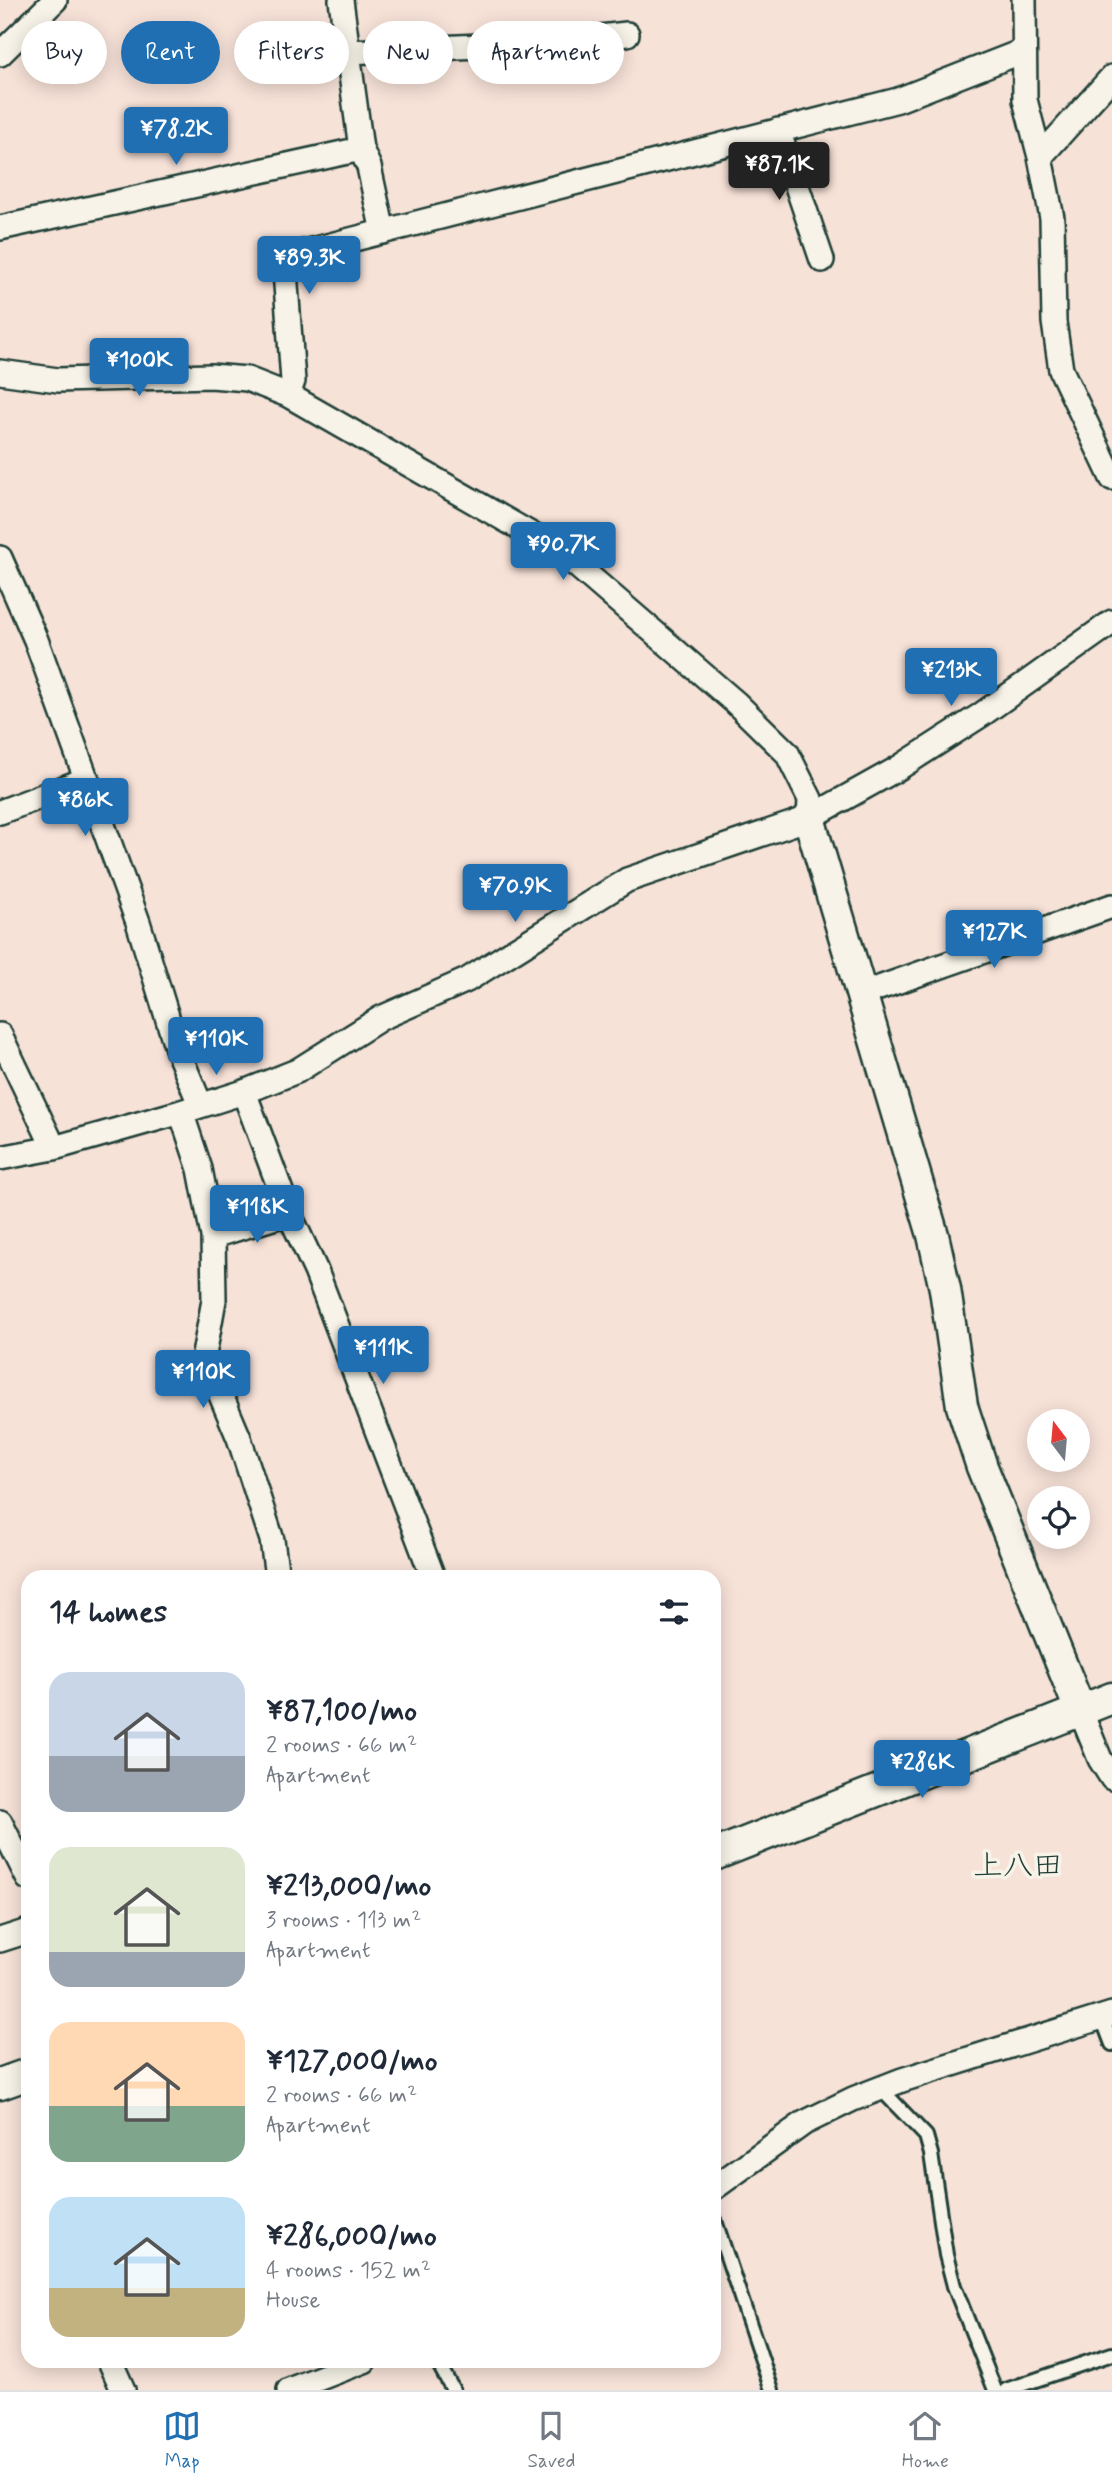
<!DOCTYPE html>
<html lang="en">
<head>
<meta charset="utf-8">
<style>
  :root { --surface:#fff; --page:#f2f2f3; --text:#1f2937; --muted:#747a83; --line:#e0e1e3; --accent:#1f6fb2 }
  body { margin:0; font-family:Mynerve,"Klee One",sans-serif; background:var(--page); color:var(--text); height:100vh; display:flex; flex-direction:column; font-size:26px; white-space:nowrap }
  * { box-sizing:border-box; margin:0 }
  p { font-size:23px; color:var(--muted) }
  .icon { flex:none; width:38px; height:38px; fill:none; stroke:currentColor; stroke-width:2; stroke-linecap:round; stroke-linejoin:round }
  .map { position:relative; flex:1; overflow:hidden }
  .sheet { position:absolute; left:21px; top:1570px; width:700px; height:798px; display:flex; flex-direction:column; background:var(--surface); border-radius:21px; box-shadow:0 4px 18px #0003 }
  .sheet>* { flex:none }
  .banner { position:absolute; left:21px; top:21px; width:700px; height:63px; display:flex; gap:14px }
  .needle { width:46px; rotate:344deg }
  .fabs { position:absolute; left:1027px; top:1409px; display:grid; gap:14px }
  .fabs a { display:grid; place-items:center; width:63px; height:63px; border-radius:50%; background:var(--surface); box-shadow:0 4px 18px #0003; font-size:35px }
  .price { position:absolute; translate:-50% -60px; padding:0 16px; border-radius:7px; background:var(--accent); color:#fff; font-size:23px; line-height:46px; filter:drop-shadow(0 2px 4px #0008) }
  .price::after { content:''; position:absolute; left:50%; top:42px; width:21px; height:16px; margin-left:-10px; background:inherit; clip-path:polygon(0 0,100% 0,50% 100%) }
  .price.selected { background:#222; color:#fff }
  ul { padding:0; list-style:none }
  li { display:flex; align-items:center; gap:21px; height:175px; padding:0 28px }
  li span { display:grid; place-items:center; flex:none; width:196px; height:140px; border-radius:21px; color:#555 }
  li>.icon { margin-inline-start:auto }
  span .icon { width:84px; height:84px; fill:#fffc; stroke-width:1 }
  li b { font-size:30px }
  h2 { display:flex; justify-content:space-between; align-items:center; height:84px; padding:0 28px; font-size:30px }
  .chip { padding:0 24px; border-radius:32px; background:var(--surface); box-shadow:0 4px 18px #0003; font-size:24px; line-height:63px }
  .chip.selected { background:var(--accent); color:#fff }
  .menu { display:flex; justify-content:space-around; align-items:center; height:98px; border-top:2px solid var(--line); background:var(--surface); font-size:19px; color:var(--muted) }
  .menu a { display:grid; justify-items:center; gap:4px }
  .menu .selected { color:var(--accent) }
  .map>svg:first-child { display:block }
</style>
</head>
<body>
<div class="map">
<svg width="1112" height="2390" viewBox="0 0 1112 2390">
  <rect width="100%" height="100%" fill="#f7e2d8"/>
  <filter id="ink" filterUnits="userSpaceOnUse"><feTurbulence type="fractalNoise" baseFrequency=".0143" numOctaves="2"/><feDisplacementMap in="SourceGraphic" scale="14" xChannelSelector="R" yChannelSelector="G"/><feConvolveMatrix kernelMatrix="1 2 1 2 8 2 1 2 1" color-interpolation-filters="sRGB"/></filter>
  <g filter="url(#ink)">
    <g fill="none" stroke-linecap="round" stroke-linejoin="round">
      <defs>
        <path id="service" d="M1102,2018L1112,2044
          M880,2088L926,2136L931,2154L946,2255L954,2286L995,2390
          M714,2218L772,2390
          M437,2361L453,2390
          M1006,2390L1112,2354"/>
        <path id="minor" d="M341,0L361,149L369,167L383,232
          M1024,0L1025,100L1040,157L1052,218L1054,322L1061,370L1112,478
          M348,52L545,43L627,34
          M0,54L55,0
          M778,130L822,260
          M1040,157L1112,77
          M0,228L361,149
          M0,372L58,380L211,376L247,379L288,395L560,551L736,703L787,753L810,799L809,818
          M288,395L293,381L284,257L898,100L1023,51
          M0,558L36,640L138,922L177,1049L200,1104
          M0,812L87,779
          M862,994L1112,906
          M0,1035L54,1148
          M244,1092L289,1213L316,1271L433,1577
          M181,1112L200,1169L213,1236L214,1300L204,1355L239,1438L272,1540L277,1577
          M0,1158L54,1148L181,1112L244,1092L297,1071L381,1018L467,980L627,880L809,818L897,769L981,715L1112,622
          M213,1236L289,1213
          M1080,1710L1100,1759L1112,1778
          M0,1822L28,1878
          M0,1940L28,1931
          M714,2188L804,2123L853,2099L902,2080L1112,2014
          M110,2361L123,2390
          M289,2390L364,2361"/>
        <path id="tertiary" d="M809,818L933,1235L945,1289L962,1406L982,1467L1080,1710
          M714,1855L1112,1698
          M0,2084L28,2074"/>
      </defs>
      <use href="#service" stroke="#1f3d34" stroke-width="18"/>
      <use href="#minor" stroke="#1f3d34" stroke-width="28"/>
      <use href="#tertiary" stroke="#1f3d34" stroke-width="35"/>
      <use href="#service" stroke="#f7f3e8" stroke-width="12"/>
      <use href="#minor" stroke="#f7f3e8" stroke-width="23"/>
      <use href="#tertiary" stroke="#f7f3e8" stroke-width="30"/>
    </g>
  </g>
  <g text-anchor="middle" stroke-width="7" stroke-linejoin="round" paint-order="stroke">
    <g font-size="30" fill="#1f3d34" stroke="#f7f3e8">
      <text x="1018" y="1875">上八田</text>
    </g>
  </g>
</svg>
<div class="fabs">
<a><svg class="needle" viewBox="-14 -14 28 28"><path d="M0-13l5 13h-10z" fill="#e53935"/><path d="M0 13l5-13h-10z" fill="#747a83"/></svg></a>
<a><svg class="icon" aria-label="locate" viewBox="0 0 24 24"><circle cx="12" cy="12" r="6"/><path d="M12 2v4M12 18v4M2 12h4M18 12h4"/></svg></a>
</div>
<b class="price" style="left:176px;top:167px">¥78.2K</b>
<b class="price selected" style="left:779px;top:202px">¥87.1K</b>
<b class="price" style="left:309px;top:296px">¥89.3K</b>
<b class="price" style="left:139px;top:398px">¥100K</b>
<b class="price" style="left:563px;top:582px">¥90.7K</b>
<b class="price" style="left:951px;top:708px">¥213K</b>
<b class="price" style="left:85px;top:838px">¥86K</b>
<b class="price" style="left:515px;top:924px">¥70.9K</b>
<b class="price" style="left:994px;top:970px">¥127K</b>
<b class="price" style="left:216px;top:1077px">¥110K</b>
<b class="price" style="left:257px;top:1245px">¥118K</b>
<b class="price" style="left:383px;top:1386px">¥111K</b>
<b class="price" style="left:203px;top:1410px">¥110K</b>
<b class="price" style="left:922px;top:1800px">¥286K</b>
<div class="banner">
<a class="chip">Buy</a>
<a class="chip selected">Rent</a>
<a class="chip">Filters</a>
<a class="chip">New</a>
<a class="chip">Apartment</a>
</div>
<section class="sheet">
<h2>14 homes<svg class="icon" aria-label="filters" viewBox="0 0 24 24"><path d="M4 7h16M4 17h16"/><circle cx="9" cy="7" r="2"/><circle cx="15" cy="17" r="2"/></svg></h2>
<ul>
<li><span style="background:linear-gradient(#c9d6e8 60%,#9aa5b1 0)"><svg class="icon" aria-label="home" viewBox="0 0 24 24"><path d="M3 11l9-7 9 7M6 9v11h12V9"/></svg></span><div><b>¥87,100/mo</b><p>2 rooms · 66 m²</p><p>Apartment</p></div></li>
<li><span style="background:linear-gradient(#dfe7d0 75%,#9aa5b1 0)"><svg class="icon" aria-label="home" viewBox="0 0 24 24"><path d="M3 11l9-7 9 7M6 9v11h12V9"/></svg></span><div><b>¥213,000/mo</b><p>3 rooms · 113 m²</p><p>Apartment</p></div></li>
<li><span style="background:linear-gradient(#ffd9b3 60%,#7fa58c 0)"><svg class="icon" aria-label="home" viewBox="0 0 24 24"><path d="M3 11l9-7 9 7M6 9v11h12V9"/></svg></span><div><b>¥127,000/mo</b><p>2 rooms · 66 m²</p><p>Apartment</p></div></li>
<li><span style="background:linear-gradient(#bfe0f5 65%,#c2b280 0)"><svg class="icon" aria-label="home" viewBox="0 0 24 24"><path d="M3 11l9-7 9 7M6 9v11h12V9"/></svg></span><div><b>¥286,000/mo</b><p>4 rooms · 152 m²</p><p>House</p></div></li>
</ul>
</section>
</div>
<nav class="menu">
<a class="selected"><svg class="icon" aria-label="map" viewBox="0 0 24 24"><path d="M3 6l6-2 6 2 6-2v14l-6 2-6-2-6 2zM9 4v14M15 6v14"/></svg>Map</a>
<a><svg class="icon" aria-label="saved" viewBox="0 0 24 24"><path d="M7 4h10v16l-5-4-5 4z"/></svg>Saved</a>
<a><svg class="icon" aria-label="home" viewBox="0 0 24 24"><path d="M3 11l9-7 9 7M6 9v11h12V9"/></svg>Home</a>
</nav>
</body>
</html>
